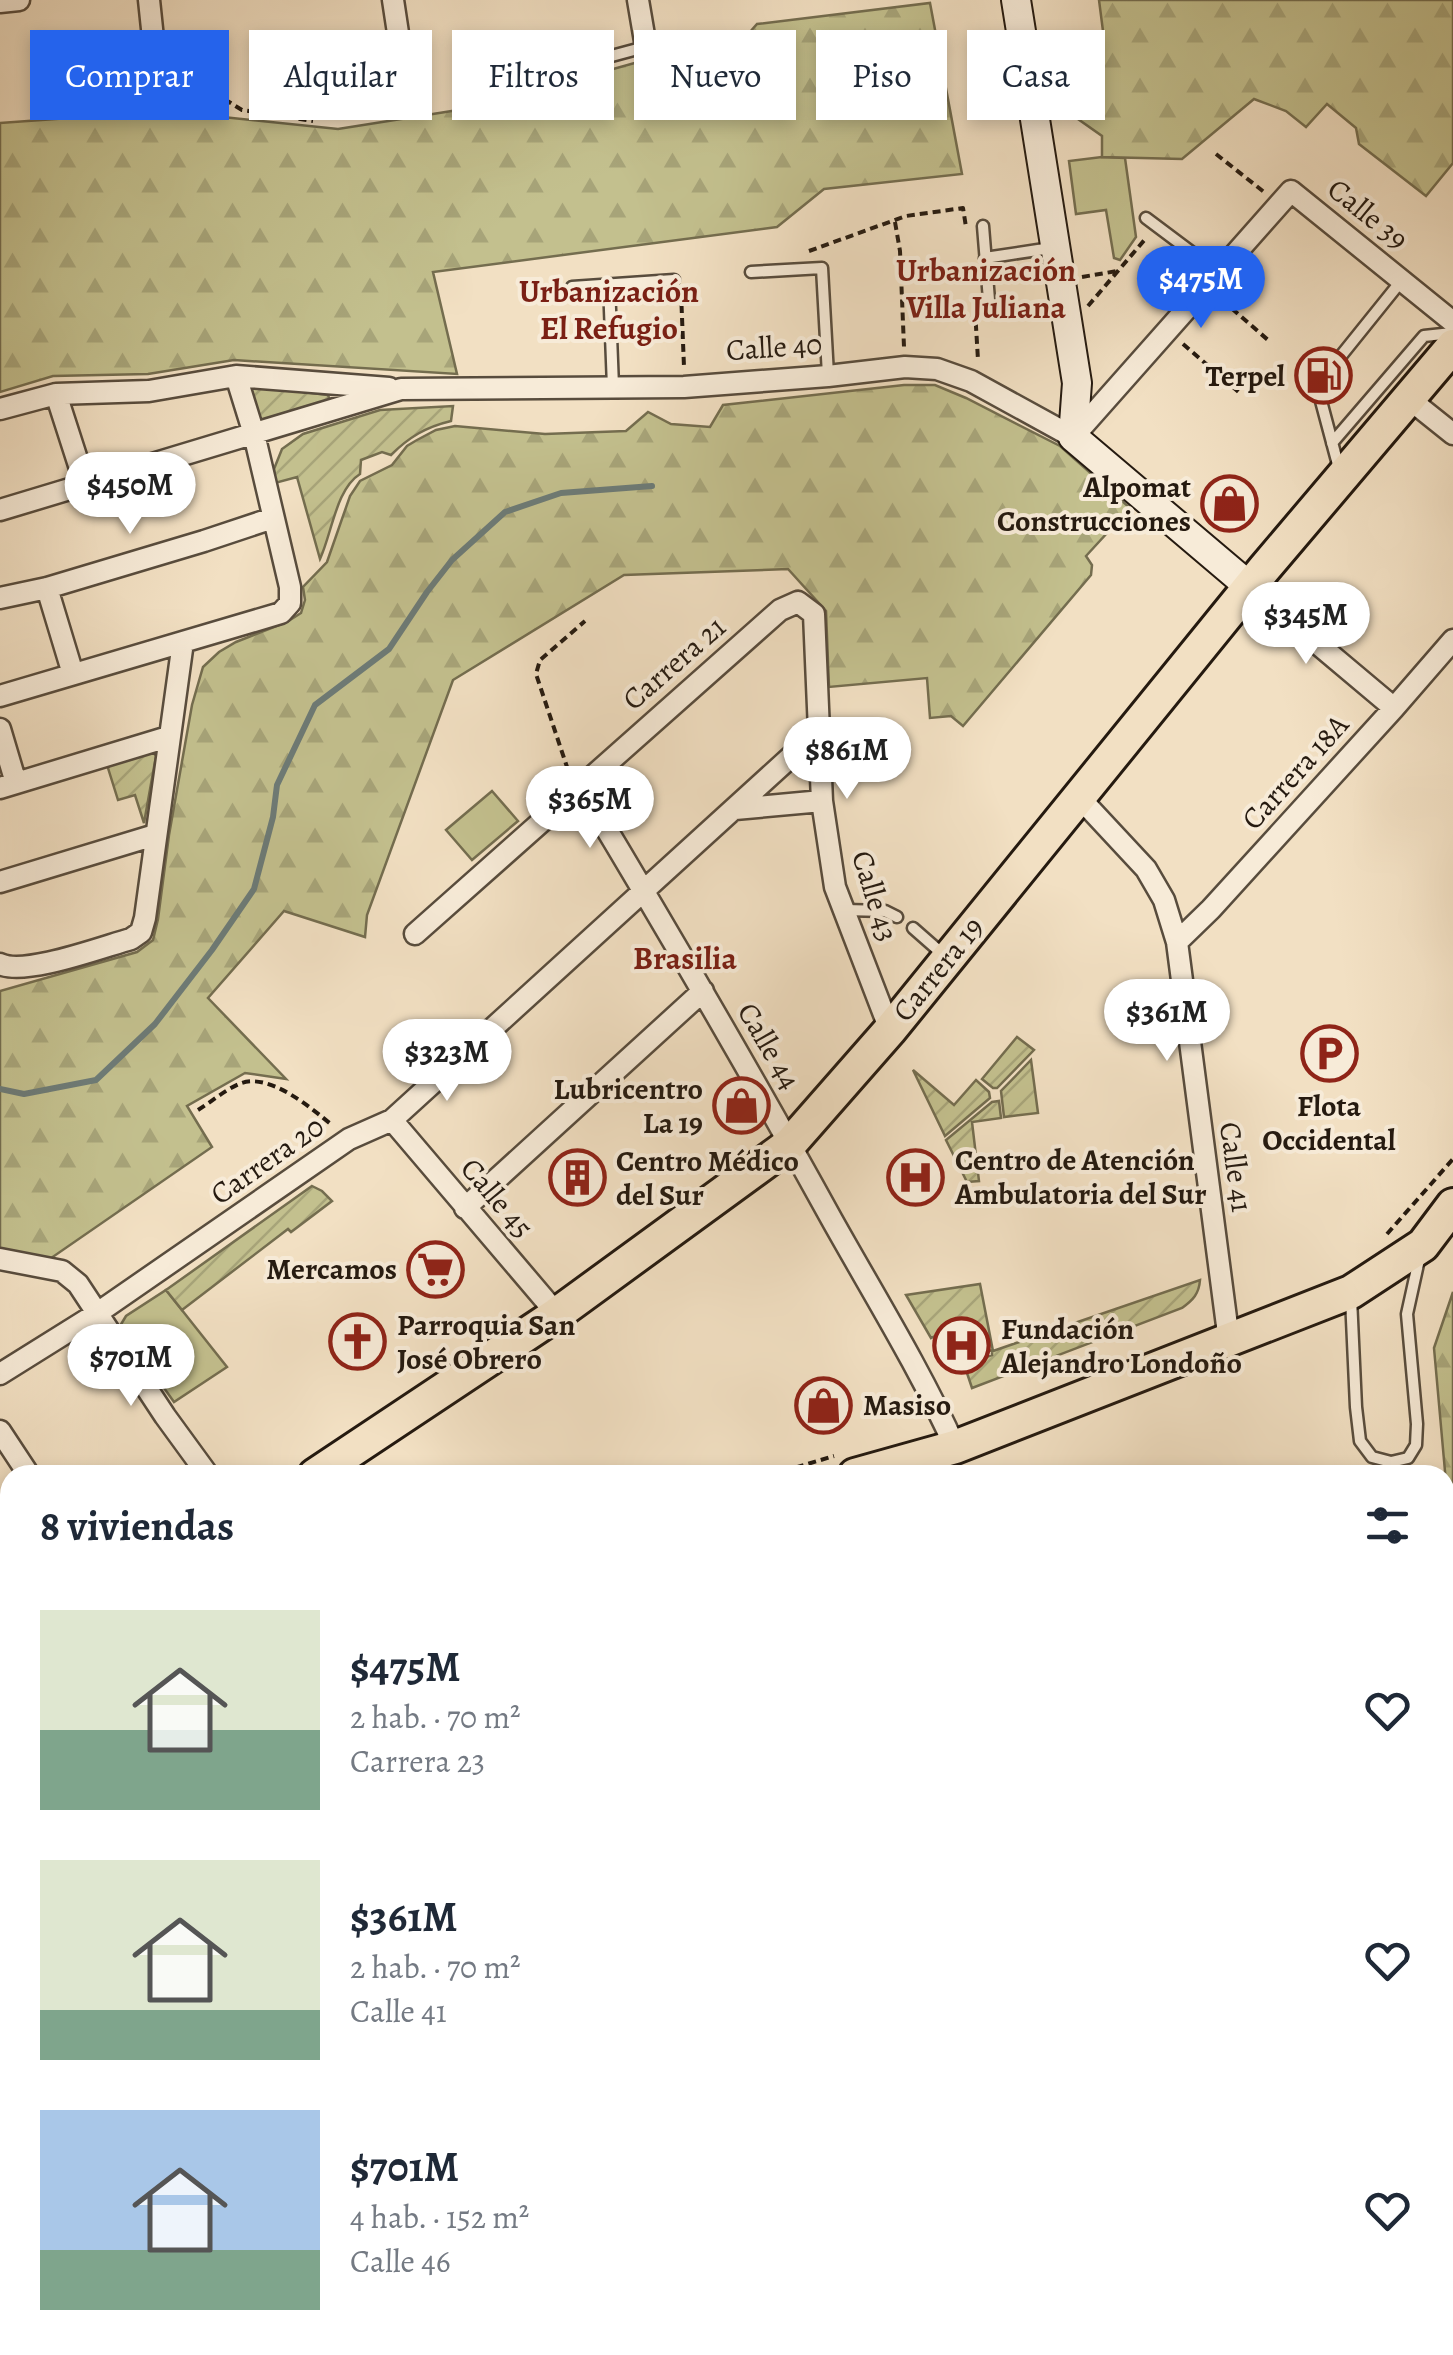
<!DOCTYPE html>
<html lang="es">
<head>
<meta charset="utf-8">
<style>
  :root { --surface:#fff; --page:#f2f2f3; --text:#1f2937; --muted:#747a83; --accent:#2563eb }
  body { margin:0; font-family:Alegreya,serif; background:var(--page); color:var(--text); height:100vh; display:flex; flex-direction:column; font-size:38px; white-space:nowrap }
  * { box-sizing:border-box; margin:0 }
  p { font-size:32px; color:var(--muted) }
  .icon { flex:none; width:55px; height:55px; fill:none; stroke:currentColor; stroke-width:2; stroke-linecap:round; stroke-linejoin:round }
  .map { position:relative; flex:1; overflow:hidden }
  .details { position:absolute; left:0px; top:1465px; width:1455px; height:890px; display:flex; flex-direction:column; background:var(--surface); border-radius:30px 30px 0 0; box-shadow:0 5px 15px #0003 }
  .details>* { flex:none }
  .top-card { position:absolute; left:30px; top:30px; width:1395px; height:90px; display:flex; gap:20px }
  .price { position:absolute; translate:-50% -85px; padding:0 22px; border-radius:35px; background:#fff; color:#222; font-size:32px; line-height:65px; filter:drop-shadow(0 2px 5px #0008) }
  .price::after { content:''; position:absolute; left:50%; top:60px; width:30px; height:22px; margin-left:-15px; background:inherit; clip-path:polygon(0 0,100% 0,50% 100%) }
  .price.active { background:var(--accent); color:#fff }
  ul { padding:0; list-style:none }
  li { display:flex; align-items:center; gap:30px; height:250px; padding:0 40px }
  li span { display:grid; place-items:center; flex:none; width:280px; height:200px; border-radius:0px; color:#555 }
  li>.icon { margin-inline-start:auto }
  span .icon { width:120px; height:120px; fill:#fffc; stroke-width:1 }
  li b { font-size:42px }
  h2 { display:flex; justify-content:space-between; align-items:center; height:120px; padding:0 40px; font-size:42px }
  .pill { padding:0 35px; border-radius:0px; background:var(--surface); box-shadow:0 5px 15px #0003; font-size:35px; line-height:90px }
  .pill.active { background:var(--accent); color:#fff }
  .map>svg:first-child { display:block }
</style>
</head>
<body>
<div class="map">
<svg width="1453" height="2355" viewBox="0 0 1453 2355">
  <defs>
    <pattern id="forest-firs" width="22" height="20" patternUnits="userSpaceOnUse" patternTransform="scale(2.5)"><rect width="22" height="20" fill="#c3c08e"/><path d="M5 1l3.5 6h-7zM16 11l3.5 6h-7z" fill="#a7a479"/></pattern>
    <pattern id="garden-furrows" width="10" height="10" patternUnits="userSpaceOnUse" patternTransform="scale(2.5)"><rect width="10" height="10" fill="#c3c08e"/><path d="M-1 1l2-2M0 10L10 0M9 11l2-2" fill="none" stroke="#a7a479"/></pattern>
  </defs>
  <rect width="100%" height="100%" fill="#f2e0c3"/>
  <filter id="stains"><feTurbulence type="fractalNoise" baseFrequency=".002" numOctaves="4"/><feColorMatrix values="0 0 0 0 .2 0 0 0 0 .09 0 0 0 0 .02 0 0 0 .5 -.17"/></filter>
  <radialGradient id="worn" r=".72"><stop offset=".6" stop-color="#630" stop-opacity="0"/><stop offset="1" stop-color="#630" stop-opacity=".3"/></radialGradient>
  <path fill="#c3c08e" stroke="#746d4f" stroke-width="2.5" d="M1102,157L1125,158L1136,237L1120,260L1114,258L1106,210L1076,214L1069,161Z
    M492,791L518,821L472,860L446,830Z
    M166,1290L227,1367L174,1402L120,1326L126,1316Z"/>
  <path fill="url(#forest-firs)" stroke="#746d4f" stroke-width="2.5" d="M1099,0H1453V163L1426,196L1359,144L1356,128L1327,104L1306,127L1286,111L1254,99L1182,159L1102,157V136L1058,105L1044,41L1103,31Z
    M930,3L962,174L824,189L777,227L433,272L457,374L234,360L148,374L53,376L0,392V123L166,111L338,129L477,107L656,57L663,79L723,63L757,24Z
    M904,385H935L966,398L1060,446L1130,508L1086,556L1092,565L1091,575L963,726L951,716L930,718L927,678L829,687L826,611L788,569L624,575L453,680L367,915L365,937L284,911L208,998L286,1079L245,1073L187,1106L212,1147L44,1263L0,1251V991L137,952L153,940L158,919L169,835L192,705L203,667L219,652L236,642L287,622L301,613L305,600L303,587L327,562L350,496L360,481L392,465L407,446L417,440L436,430L455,426L545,434L626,431L648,412L671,424L710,427L723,405Z
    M1453,1292V2355H819L814,2345H1445V1506L1448,1505L1434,1348Z"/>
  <path fill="url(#garden-furrows)" stroke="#746d4f" stroke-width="2.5" d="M255,386L328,395L330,401L264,421L257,418L249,391Z
    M453,406L451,421C426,427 409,437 391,455L382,452L361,460L360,474C336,489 332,533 320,559L297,477L275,483L274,469L282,449L303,434L380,410Z
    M153,752L156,756L144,823L135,795L118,800L108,768L110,765Z
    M1017,1037L1034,1050L997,1088H993L982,1079Z
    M1031,1060L1038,1113L1004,1117L1001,1091Z
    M913,1070L954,1105L976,1080L989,1092L990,1098L945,1136Z
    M999,1101L1001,1118L972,1122L979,1181L967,1182L946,1140L992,1102Z
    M312,1186L322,1191L332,1201L291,1232L288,1229L182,1310L166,1290Z
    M1200,1280C1199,1294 1193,1300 1182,1308L972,1388L964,1364L992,1355V1351L984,1349L978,1332L966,1336L963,1332L946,1338L943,1332L931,1338L906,1295L980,1284L993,1351Z"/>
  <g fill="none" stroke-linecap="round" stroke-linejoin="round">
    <path stroke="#6d7b77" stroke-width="6" d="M0,1089L24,1094L96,1080L155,1024L212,950L254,889L273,817L277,785L315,705L389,649L427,592L452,560L505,512L561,493L652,486"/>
    <defs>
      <path id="lane" d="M492,88L645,47
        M1146,218L1218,272
        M983,226L989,300
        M985,258L1051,248
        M751,272L822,268L828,375
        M609,284L613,387
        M572,287L674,280
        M1332,367L1402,280
        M1317,386L1340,472
        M1332,443L1424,336L1452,333
        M845,910L885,911L897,917
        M913,928L946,957
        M1351,1298L1356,1407L1360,1441L1372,1457L1391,1462L1408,1458L1416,1445L1417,1424L1407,1314L1420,1255"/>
      <path id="street" d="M149,0L158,86
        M393,0L403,66
        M638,0L646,47
        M0,2L19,0
        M56,394L85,484
        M1408,398L1453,434
        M0,409L56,394L149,391L236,376L389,388
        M0,510L401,389L684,387L828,376L905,367L937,369L971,381L1073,437L1291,191L1453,322
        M1250,587L1394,708
        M47,588L73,674
        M0,598L47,588L204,541L273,518
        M0,696L281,613L290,603V587L254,434L236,376
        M0,729L16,783
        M580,785C667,929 751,1073 832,1220C874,1295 920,1369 955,1447
        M0,788L168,737
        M1078,796L1146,869L1164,900L1177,942L1229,1341
        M735,809L822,801
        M0,882L155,835
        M415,934L780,610L798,602L814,614L822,801L835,887L890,1030
        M1177,942L1211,909L1394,708L1453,640
        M0,964C25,976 102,947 131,939L141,932L145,918L183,642
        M392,1120L557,1314
        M465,1208L703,991
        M0,1259L62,1271L78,1284L165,1416L208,1475
        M0,1374L96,1314L349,1139L392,1120L817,733
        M0,1431L29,1475
        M0,1646L10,1660"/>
      <path id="secondary" d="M1016,0L1077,383L1073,437L1250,587
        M0,1939L10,1948"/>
      <path id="primary" d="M315,1475L557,1314L790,1144L890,1030L1264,569L1453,346
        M855,1475L955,1447L1351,1292L1423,1245L1453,1205
        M0,1698L10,1690
        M0,2025L10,2016
        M0,2060L10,2052"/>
    </defs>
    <use href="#lane" stroke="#584c3d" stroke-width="15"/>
    <use href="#street" stroke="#584c3d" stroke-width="25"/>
    <use href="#secondary" stroke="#251a10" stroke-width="32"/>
    <use href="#primary" stroke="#251a10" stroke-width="38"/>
    <path stroke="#251a10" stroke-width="4" stroke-dasharray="8 5" stroke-linecap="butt" d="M173,96L221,97L242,110L313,121
      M1216,154L1264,192
      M895,222L900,251L904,347
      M809,251L906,216L963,208L966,227
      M1082,277L1117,271
      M681,292L684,367
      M1222,300L1268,340
      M1002,303H1006L1011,311L1042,315
      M1088,306L1147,237
      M975,310L978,360
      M1183,344L1241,394
      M568,770L536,674L540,660L585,621
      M198,1110C211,1102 225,1090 239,1084C268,1071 311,1108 332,1125
      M1387,1234L1453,1159
      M771,1475L834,1456"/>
    <use href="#lane" stroke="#f7ebd8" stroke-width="10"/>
    <use href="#street" stroke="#f7ebd8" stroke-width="20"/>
    <use href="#secondary" stroke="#f7ebd8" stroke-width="28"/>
    <use href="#primary" stroke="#f2e0c3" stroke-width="32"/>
  </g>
  <defs>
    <symbol id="fuel-ring" viewBox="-11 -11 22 22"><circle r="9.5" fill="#f7ebd8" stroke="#8f2418" stroke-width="1.5"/><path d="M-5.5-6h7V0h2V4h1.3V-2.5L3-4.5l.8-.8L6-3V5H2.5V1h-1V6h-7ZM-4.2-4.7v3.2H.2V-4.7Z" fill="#8f2418"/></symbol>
    <symbol id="shop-ring" viewBox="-11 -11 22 22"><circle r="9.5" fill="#f7ebd8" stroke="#8f2418" stroke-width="1.5"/><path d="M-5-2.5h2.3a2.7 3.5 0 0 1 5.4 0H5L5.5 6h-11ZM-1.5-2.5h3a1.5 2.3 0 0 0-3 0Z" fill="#8f2418"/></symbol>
    <symbol id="parking-ring" viewBox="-11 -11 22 22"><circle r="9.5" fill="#f7ebd8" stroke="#8f2418" stroke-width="1.5"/><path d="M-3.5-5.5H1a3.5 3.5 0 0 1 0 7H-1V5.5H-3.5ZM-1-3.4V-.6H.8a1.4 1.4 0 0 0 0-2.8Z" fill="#8f2418"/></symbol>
    <symbol id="hospital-ring" viewBox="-11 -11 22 22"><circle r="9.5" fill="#f7ebd8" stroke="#8f2418" stroke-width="1.5"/><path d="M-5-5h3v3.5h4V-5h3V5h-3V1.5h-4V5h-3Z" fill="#8f2418"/></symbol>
    <symbol id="building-ring" viewBox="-11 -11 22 22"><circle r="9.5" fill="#f7ebd8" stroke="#8f2418" stroke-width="1.5"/><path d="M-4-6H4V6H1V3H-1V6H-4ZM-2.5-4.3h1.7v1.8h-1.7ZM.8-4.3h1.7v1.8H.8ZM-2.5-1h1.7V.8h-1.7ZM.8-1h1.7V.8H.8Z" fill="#8f2418"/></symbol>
    <symbol id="supermarket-ring" viewBox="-11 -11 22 22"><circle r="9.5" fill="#f7ebd8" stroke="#8f2418" stroke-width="1.5"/><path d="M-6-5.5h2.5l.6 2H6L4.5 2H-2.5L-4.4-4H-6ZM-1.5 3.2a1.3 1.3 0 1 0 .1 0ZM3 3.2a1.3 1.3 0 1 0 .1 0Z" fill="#8f2418"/></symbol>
    <symbol id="church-ring" viewBox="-11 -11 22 22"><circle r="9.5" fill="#f7ebd8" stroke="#8f2418" stroke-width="1.5"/><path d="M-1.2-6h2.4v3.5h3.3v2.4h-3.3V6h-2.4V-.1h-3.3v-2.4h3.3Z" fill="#8f2418"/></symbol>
  </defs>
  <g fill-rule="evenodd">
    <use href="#fuel-ring" x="1292" y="344" width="63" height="63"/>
    <use href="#shop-ring" x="1198" y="472" width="63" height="63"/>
    <use href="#parking-ring" x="1298" y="1022" width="63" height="63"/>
    <use href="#shop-ring" x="710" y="1074" width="63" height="63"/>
    <use href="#hospital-ring" x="884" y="1146" width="63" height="63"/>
    <use href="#building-ring" x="546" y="1146" width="63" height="63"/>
    <use href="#supermarket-ring" x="404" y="1238" width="63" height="63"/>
    <use href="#church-ring" x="326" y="1310" width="63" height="63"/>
    <use href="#hospital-ring" x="930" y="1314" width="63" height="63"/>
    <use href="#shop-ring" x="792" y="1374" width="63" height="63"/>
  </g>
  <g text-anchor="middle" stroke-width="8" stroke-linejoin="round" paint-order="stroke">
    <g font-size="30" fill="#251a10" stroke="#f7ebd8">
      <text transform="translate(1368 214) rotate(39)" y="10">Calle 39</text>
      <text transform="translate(774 347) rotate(-4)" y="10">Calle 40</text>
      <text transform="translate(674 663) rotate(-41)" y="10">Carrera 21</text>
      <text transform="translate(1295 772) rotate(-48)" y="10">Carrera 18A</text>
      <text transform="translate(875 896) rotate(73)" y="10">Calle 43</text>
      <text transform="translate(938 969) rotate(-51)" y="10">Carrera 19</text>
      <text transform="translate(769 1046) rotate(60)" y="10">Calle 44</text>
      <text transform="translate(267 1160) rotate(-35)" y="10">Carrera 20</text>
      <text transform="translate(1236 1167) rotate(82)" y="10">Calle 41</text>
      <text transform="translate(497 1198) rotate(50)" y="10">Calle 45</text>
    </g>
    <g font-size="30" font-weight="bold" fill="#251a10" stroke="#f7ebd8" text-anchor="start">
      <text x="1285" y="386" text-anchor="end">Terpel</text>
      <text x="1191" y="497" text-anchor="end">Alpomat<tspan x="1191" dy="34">Construcciones</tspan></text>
      <text x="703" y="1099" text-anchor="end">Lubricentro<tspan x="703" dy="34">La 19</tspan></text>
      <text x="1329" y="1116" text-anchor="middle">Flota<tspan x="1329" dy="34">Occidental</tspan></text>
      <text x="955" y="1170">Centro de Atención<tspan x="955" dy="34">Ambulatoria del Sur</tspan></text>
      <text x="616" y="1171">Centro Médico<tspan x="616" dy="34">del Sur</tspan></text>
      <text x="397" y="1279" text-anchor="end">Mercamos</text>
      <text x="397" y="1335">Parroquia San<tspan x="397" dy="34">José Obrero</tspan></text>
      <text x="1001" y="1339">Fundación<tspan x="1001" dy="34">Alejandro Londoño</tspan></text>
      <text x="863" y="1415">Masiso</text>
    </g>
    <g font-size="32" font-weight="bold" fill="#7a1f14" stroke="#f7ebd8">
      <text x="986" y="281">Urbanización<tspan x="986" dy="37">Villa Juliana</tspan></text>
      <text x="609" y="302">Urbanización<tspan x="609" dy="37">El Refugio</tspan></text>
      <text x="685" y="969">Brasilia</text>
    </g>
  </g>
  <rect width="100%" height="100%" filter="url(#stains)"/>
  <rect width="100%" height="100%" fill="url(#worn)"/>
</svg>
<b class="price active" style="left:1201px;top:331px">$475M</b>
<b class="price" style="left:130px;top:537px">$450M</b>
<b class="price" style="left:1306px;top:667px">$345M</b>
<b class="price" style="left:847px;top:802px">$861M</b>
<b class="price" style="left:590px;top:851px">$365M</b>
<b class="price" style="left:1167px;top:1064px">$361M</b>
<b class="price" style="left:447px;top:1104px">$323M</b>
<b class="price" style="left:131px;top:1409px">$701M</b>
<div class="top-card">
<a class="pill active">Comprar</a>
<a class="pill">Alquilar</a>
<a class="pill">Filtros</a>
<a class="pill">Nuevo</a>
<a class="pill">Piso</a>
<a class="pill">Casa</a>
</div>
<section class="details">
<h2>8 viviendas<svg class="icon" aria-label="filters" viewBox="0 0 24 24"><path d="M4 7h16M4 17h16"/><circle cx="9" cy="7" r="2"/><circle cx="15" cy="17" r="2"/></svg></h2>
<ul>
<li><span style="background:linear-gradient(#dfe7d0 60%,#7fa58c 0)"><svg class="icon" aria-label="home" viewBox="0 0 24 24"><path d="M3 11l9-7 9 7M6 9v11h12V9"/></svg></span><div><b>$475M</b><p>2 hab. · 70 m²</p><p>Carrera 23</p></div><svg class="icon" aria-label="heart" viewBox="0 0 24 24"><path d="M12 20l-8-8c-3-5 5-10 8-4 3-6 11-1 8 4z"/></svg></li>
<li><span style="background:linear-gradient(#dfe7d0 75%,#7fa58c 0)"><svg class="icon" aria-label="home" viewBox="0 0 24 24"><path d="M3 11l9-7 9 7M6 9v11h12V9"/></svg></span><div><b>$361M</b><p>2 hab. · 70 m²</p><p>Calle 41</p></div><svg class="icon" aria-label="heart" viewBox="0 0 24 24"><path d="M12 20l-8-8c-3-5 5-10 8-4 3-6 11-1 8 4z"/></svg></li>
<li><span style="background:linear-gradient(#a9c7e8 70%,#7fa58c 0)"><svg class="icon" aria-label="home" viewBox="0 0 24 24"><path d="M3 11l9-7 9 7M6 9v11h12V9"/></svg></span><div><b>$701M</b><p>4 hab. · 152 m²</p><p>Calle 46</p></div><svg class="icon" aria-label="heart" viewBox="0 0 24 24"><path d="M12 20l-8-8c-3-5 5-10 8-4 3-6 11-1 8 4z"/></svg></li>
</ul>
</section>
</div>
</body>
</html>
